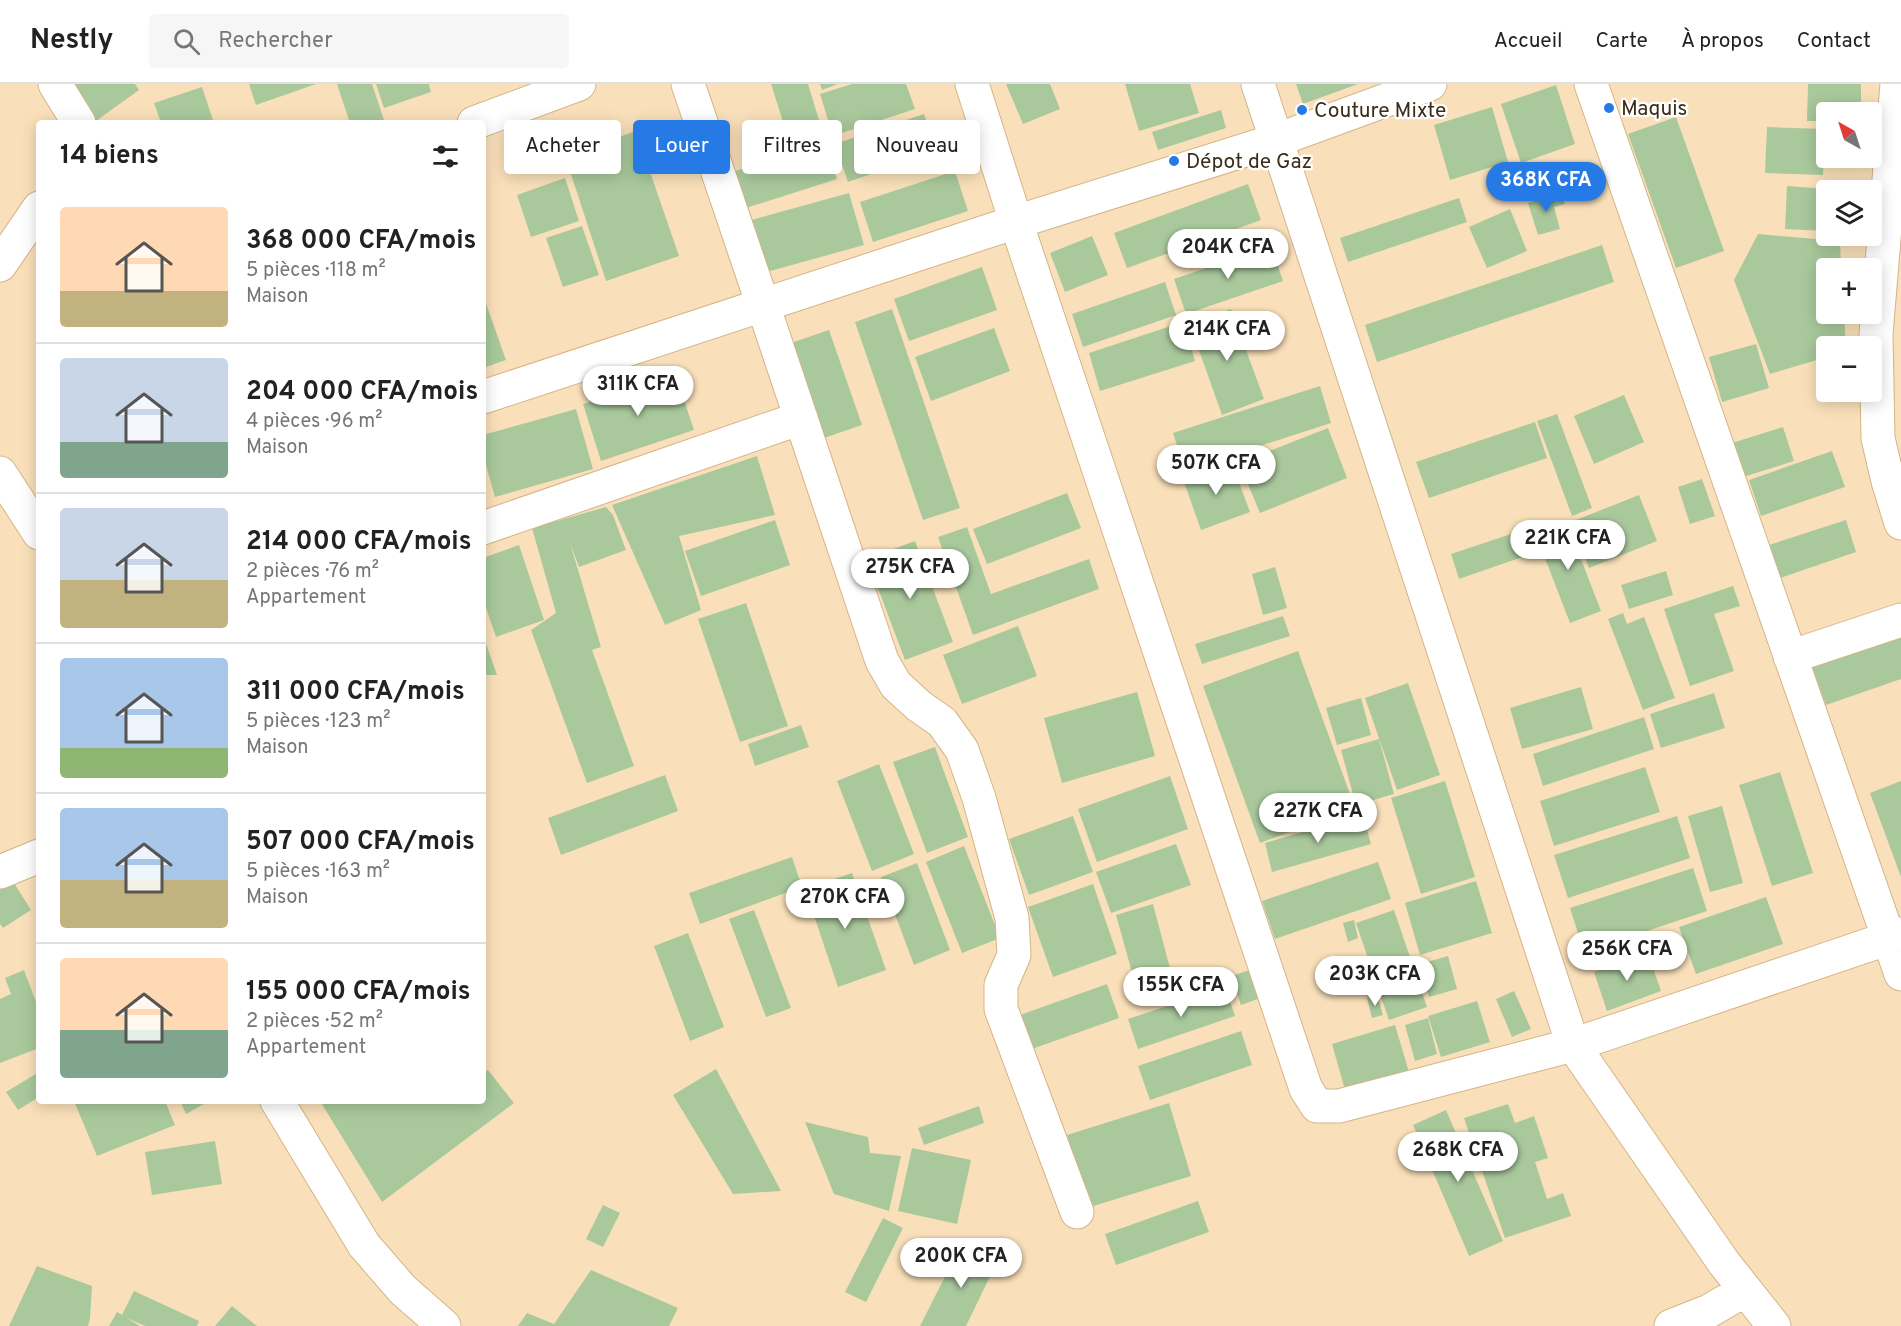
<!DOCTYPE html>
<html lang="fr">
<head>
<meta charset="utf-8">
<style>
  :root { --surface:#fff; --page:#f6f6f6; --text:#222; --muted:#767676; --line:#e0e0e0; --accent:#267ae5 }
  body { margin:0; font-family:Overpass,sans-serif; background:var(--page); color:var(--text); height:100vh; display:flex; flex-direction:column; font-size:22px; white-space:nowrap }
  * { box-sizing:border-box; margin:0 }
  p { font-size:20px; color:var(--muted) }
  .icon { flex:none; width:33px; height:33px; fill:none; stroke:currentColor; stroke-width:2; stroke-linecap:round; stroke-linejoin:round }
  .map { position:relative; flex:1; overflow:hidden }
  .details { position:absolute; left:36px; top:36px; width:450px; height:984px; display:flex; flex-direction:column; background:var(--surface); border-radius:6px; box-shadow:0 3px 15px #0003 }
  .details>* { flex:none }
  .top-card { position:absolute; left:504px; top:36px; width:570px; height:54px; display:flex; gap:12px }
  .needle { width:39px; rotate:321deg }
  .tools { position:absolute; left:1816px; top:18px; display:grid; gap:12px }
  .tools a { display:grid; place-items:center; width:66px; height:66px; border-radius:6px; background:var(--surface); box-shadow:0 3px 15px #0003; font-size:30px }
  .price { position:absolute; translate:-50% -51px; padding:0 14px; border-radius:21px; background:#fff; color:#222; font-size:20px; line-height:39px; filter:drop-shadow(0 2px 3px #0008) }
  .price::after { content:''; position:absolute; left:50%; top:36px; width:18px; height:14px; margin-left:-9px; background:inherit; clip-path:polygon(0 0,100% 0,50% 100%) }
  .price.active { background:var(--accent); color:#fff }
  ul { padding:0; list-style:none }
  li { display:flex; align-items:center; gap:18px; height:150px; padding:0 24px }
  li+li { border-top:2px solid var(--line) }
  li span { display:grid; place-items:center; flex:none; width:168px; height:120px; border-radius:6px; color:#555 }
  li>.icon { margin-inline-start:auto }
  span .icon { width:72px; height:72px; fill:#fffc; stroke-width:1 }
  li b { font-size:26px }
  h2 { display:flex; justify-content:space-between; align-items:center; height:72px; padding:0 24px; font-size:26px }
  .tag { padding:0 21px; border-radius:6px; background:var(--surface); box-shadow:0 3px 15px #0003; font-size:21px; line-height:54px }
  .tag.active { background:var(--accent); color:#fff }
  header { display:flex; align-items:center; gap:36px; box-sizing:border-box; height:84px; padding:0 30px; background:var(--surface); border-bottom:2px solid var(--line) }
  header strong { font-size:28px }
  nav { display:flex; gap:33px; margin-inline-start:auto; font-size:21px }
  .search { width:420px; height:54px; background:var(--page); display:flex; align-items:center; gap:15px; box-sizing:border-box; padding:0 21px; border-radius:6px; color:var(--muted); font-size:22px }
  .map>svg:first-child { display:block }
</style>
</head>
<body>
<header>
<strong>Nestly</strong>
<div class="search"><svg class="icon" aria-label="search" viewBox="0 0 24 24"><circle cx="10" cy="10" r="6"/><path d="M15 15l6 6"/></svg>Rechercher</div>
<nav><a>Accueil</a><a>Carte</a><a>À propos</a><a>Contact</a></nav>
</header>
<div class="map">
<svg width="1901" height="1242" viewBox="0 0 1901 1242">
  <rect width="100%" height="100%" fill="#fae0ba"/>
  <path fill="#a9c99c" d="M73,0H135L139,6L96,37Z
    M249,0H316L256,21Z
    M337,0H372L384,36L377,39H350Z
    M376,0H429L431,8L384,24Z
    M771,0H808L837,95L746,124L735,87L793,69Z
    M820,0H838L822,6Z
    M852,0H906L915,25L833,52L820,10Z
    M1006,0H1050L1060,25L1023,40Z
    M1125,0H1190L1199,29L1139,47Z
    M1296,0H1358L1303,20Z
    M1808,0H1861V28H1827V37H1807Z
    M1556,1L1575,60L1521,79L1501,20Z
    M202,3L214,39H161L154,19Z
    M1492,23L1508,78L1450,96L1434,41Z
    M1221,26L1226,44L1158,66L1152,48Z
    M924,30L937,67L848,98L835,60Z
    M1676,33L1724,167L1676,184L1628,50Z
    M1767,43L1825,45L1823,91L1765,89Z
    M636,47L679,172L606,197L565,72Z
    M955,87L968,127L873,158L860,118Z
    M565,94L579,137L531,153L517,111Z
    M1248,100L1261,136L1127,184L1114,149Z
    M1787,102L1827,105V147L1785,145Z
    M849,109L864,161L763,189L748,137Z
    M1561,109L1565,120L1554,123L1560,145L1538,151L1528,119Z
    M1459,114L1467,138L1348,178L1340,154Z
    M1510,125L1527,167L1487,184L1469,143Z
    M582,142L599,191L563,203L546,154Z
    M1758,150L1840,157L1841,184H1827V230H1844L1846,262H1827V273L1770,290L1734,196Z
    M1092,152L1108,191L1065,208L1050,169Z
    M1602,161L1614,198L1377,278L1365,241Z
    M1271,162L1283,197L1186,230L1174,195Z
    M982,183L997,226L909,257L894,215Z
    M1165,198L1176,231L1083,263L1072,230Z
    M483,211L506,276L483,284Z
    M892,225L960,424L923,436L855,238Z
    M1231,225L1264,315L1222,331L1190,241Z
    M1183,238L1195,277L1100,307L1089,269Z
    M994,244L1010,287L931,317L915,273Z
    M829,246L862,341L821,355L788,260Z
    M1756,260L1769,304L1722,318L1709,273Z
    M675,289L694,346L601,377L583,320Z
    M1320,302L1331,339L1185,386L1173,349Z
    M1624,311L1644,358L1594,380L1574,332Z
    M576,325L593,385L495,413L483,371V351Z
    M1557,330L1592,424L1572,432L1537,337Z
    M1535,338L1547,374L1429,414L1416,378Z
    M1783,343L1794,377L1743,393L1732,359Z
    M1328,344L1347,394L1260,429L1239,379Z
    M1832,367L1845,403L1761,432L1749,396Z
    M757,372L775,431L679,452L701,526L665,541L612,421Z
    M1231,377L1250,428L1201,446L1183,395Z
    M1702,395L1715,432L1690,440L1678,403Z
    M1067,409L1081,444L987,480L973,445Z
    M1639,411L1657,457L1589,484L1571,438Z
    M606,423L613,431L626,466L579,483L570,459L601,563L592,566L634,682L587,699L531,546L556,529L532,444Z
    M775,436L790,481L701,512L685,467Z
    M1566,436L1601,527L1570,539L1535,448Z
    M1846,436L1856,468L1777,495L1766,462Z
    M967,443L991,510L1089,475L1099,505L973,551L938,453Z
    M1529,444L1537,468L1459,495L1451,470Z
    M915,457L953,558L905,576L867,475Z
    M519,461L544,536L496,553L483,515V474Z
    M1275,483L1287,524L1263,531L1252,490Z
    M1666,487L1673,511L1629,525L1621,501Z
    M1733,502L1740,522L1714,530L1734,587L1690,602L1664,525Z
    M746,519L788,642L740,658L698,535Z
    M1623,529L1627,540L1644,533L1675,614L1643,626L1608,535Z
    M1283,532L1290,552L1202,580L1195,560Z
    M1018,542L1037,592L962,620L943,571Z
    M483,551L497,591H483Z
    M1901,552V595L1826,621L1812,583Z
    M1298,567L1355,724L1260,759L1203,602Z
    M1408,599L1440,691L1397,706L1365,614Z
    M1581,603L1593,645L1522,665L1510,624Z
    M1137,608L1155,672L1062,699L1044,634Z
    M1714,609L1725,644L1661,664L1650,630Z
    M1361,614L1371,651L1337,661L1326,624Z
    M1644,633L1654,665L1543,702L1533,670Z
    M801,641L809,663L755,682L748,660Z
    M1379,655L1394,710L1356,721L1341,666Z
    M935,663L968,753L927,769L893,678Z
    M879,680L914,770L872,787L837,697Z
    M1645,683L1660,728L1554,762L1540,717Z
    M1780,688L1813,789L1772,802L1739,701Z
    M665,691L678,727L561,771L548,734Z
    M1170,692L1188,745L1097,778L1078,725Z
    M1445,697L1475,793L1421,810L1391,714Z
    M1901,697V793L1870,709Z
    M1722,722L1743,799L1710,808L1688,732Z
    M1363,731L1371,760L1272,788L1265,759Z
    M1073,732L1093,788L1029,811L1009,755Z
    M1677,732L1690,774L1568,814L1554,771Z
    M1176,760L1191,801L1111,829L1096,788Z
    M964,762L1000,854L962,869L926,778Z
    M792,773L802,803L700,840L689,809Z
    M1378,778L1391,815L1275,855L1262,817Z
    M917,779L950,866L914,881L881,793Z
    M1693,784L1707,827L1584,868L1570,824Z
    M852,789L886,886L838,903L805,805Z
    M9,791L31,826L3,844L0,840V797Z
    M1476,797L1492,849L1420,871L1405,819Z
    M1093,800L1117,870L1053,893L1028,823Z
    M1766,813L1783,860L1696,890L1679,843Z
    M1153,820L1176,907L1140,917L1116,831Z
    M754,826L791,924L766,933L729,835Z
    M1394,826L1427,923L1389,936L1356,839Z
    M1354,836L1358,854L1348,858L1343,839Z
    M688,849L724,943L690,957L654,862Z
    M1648,869L1661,907L1607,927L1594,888Z
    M1448,872L1457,905L1429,913L1420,880Z
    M1253,885L1263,913L1241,921L1231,892Z
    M24,886L39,926V964L0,979V915L11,910L5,894Z
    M1107,900L1119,934L1032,965L1020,931Z
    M1225,903L1235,932L1138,965L1128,935Z
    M1514,907L1531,945L1512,953L1496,915Z
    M1377,911L1383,931L1372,934L1367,914Z
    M1477,917L1490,958L1441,973L1428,932Z
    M1428,934L1437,970L1415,977L1405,941Z
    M1395,941L1409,988L1345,1006L1332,960Z
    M1241,947L1252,981L1150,1016L1138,982Z
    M716,985L781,1107L733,1110L673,1011Z
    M488,986L514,1019L382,1118L320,1017H424L426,1020L432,1017H483V989Z
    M39,988V1013L18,1026L6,1008Z
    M74,1017H165L175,1041L97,1072Z
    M180,1017H209L186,1030Z
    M1169,1019L1191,1092L1090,1123L1067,1051Z
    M1508,1020L1515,1039L1534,1032L1548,1074L1535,1078L1547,1115L1563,1109L1571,1132L1505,1154L1464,1034Z
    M979,1022L984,1039L924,1061L918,1044Z
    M1446,1026L1503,1157L1469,1172L1413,1041Z
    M805,1038L868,1053L870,1069L901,1072L889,1127L834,1110Z
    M215,1057L222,1100L152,1111L145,1068Z
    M912,1064L971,1076L957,1140L898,1127Z
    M1198,1117L1209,1148L1116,1181L1105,1150Z
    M603,1121L620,1129L603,1163L586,1155Z
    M883,1134L903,1144L866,1218L845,1208Z
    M962,1159L998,1176L966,1242H920Z
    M37,1182L92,1202L90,1235L88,1242H9Z
    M591,1186L678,1224L669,1242H518L527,1229L554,1240Z
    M134,1207L199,1237L197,1242H145L127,1234L140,1242H109L117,1228L122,1231Z
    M232,1222L257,1242H215Z"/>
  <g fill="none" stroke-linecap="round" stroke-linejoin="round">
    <defs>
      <path id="minor" d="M55,0L79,39
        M972,0L1016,138L1306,1005L1317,1022H1339L1573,961L1901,850
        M1258,0L1573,961L1724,1179L1774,1242
        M1591,0L1901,890
        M1897,0L1876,250L1878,354L1888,397L1901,439
        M474,39L579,0
        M0,181L39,124
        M483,313L763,221L688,0
        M0,389L39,449
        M483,444L801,334
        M1790,573L1901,536
        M0,788L39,772
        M277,1017L364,1161L403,1206L444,1242
        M1077,1128L1001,925V901L1014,871L1012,834L979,714L962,666L942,638L919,622L896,601L882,577L763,221L1016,138L1277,56L1430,0
        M1671,1242L1709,1227L1745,1206"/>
    </defs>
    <use href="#minor" stroke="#d4b486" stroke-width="35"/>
    <use href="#minor" stroke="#fff" stroke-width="33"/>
  </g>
  <g fill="#267ae5" stroke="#fff" stroke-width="2">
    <circle cx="1609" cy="24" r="6"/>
    <circle cx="1302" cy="26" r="6"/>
    <circle cx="1174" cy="77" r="6"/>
  </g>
  <g text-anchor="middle" stroke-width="4.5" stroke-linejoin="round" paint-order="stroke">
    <g font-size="21" fill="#3a2d1a" stroke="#fff" text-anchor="start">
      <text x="1621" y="31">Maquis</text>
      <text x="1314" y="33">Couture Mixte</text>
      <text x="1186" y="84">Dépot de Gaz</text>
    </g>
  </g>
</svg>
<div class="tools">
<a><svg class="needle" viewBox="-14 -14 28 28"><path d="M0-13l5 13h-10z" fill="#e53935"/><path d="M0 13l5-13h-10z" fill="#767676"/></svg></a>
<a><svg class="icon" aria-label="layers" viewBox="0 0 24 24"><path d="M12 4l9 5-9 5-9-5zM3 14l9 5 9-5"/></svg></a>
<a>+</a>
<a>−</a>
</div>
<b class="price active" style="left:1546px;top:129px">368K CFA</b>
<b class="price" style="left:1228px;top:196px">204K CFA</b>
<b class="price" style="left:1227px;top:278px">214K CFA</b>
<b class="price" style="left:638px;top:333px">311K CFA</b>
<b class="price" style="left:1216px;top:412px">507K CFA</b>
<b class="price" style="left:1568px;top:487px">221K CFA</b>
<b class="price" style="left:910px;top:516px">275K CFA</b>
<b class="price" style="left:1318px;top:760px">227K CFA</b>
<b class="price" style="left:845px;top:846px">270K CFA</b>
<b class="price" style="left:1627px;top:898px">256K CFA</b>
<b class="price" style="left:1375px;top:923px">203K CFA</b>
<b class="price" style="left:1181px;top:934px">155K CFA</b>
<b class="price" style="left:1458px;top:1099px">268K CFA</b>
<b class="price" style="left:961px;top:1205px">200K CFA</b>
<div class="top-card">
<a class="tag">Acheter</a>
<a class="tag active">Louer</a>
<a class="tag">Filtres</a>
<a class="tag">Nouveau</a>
</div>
<section class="details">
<h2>14 biens<svg class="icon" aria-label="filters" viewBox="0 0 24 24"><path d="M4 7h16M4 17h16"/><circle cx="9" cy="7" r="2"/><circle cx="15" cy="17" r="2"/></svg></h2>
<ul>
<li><span style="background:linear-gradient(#ffd9b3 70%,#c2b280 0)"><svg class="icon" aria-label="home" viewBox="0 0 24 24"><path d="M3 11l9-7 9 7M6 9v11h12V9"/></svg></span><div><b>368 000 CFA/mois</b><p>5 pièces · 118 m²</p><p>Maison</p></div></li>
<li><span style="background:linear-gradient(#c9d6e8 70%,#7fa58c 0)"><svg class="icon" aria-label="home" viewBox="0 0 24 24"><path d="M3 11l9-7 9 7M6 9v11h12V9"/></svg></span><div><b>204 000 CFA/mois</b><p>4 pièces · 96 m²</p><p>Maison</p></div></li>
<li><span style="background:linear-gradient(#c9d6e8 60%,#c2b280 0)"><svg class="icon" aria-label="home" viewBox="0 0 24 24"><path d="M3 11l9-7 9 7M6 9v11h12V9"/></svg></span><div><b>214 000 CFA/mois</b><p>2 pièces · 76 m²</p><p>Appartement</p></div></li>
<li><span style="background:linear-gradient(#a9c7e8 75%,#8fb573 0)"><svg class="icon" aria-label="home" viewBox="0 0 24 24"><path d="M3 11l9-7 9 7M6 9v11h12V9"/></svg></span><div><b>311 000 CFA/mois</b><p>5 pièces · 123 m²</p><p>Maison</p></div></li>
<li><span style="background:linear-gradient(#a9c7e8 60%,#c2b280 0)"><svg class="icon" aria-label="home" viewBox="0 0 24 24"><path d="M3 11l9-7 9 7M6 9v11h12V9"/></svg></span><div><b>507 000 CFA/mois</b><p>5 pièces · 163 m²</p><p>Maison</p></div></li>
<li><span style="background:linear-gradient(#ffd9b3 60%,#7fa58c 0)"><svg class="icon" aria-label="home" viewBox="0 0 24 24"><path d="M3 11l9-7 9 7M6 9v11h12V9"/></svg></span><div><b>155 000 CFA/mois</b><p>2 pièces · 52 m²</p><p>Appartement</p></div></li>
</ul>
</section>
</div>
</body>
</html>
